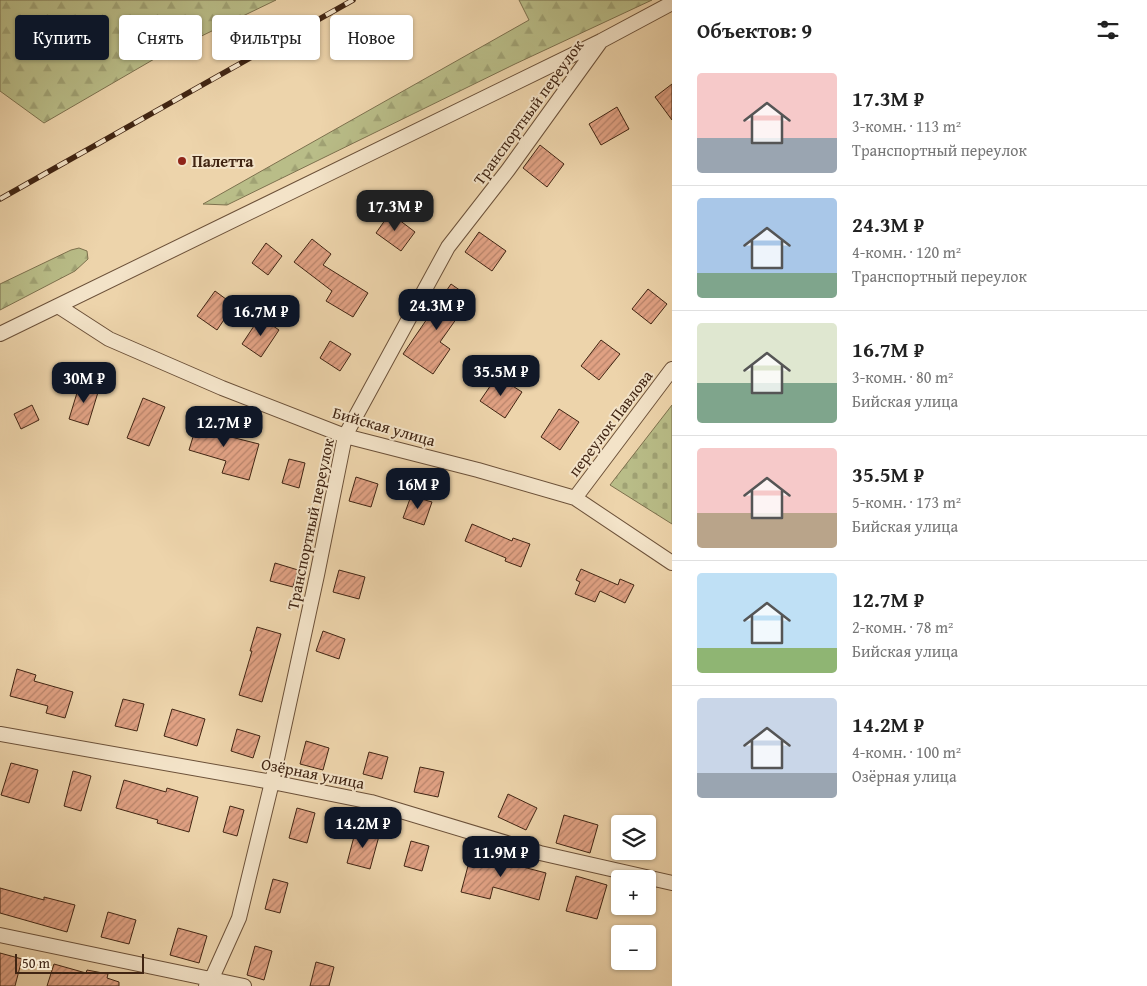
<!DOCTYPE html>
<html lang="ru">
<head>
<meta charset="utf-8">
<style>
  :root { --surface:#fff; --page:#f2f2f2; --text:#222; --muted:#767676; --line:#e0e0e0; --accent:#111827 }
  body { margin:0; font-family:"Gentium Book Plus",serif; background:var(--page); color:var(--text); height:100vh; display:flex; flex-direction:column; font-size:19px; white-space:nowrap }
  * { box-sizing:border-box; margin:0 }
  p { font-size:16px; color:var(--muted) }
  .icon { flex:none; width:28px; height:28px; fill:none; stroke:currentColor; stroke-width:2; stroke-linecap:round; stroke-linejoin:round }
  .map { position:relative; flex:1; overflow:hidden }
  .panel { display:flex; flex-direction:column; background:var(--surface); width:475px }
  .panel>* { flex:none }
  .guide { position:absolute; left:15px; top:15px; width:475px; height:45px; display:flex; gap:10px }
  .tools { position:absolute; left:611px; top:815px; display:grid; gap:10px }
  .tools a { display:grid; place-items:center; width:45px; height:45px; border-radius:5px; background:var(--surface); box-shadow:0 1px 4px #0004; font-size:25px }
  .scale { position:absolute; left:15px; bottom:12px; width:129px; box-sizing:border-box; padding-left:5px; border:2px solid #412513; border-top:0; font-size:14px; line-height:18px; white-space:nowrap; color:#412513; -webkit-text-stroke:4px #f3e3c8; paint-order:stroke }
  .price { position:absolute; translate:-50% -42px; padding:0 11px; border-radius:10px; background:var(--accent); color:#fff; font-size:16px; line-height:32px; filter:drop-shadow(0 1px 2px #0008) }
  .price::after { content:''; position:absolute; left:50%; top:30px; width:15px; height:11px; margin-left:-8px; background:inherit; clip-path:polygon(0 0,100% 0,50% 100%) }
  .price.active { background:#222; color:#fff }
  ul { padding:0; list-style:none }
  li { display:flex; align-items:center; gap:15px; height:125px; padding:0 25px }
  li+li { border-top:1px solid var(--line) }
  li span { display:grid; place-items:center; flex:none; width:140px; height:100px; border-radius:5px; color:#555 }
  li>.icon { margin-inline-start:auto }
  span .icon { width:60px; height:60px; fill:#fffc; stroke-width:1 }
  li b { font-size:21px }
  h2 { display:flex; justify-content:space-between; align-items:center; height:60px; padding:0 25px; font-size:21px }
  .tag { padding:0 18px; border-radius:5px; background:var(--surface); box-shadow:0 1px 4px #0004; font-size:18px; line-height:45px }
  .tag.active { background:var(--accent); color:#fff }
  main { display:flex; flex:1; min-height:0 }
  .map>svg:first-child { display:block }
</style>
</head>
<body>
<main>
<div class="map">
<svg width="672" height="986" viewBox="0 0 672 986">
  <defs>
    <pattern id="forest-firs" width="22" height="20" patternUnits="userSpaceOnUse" patternTransform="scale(1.25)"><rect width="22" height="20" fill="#b9bd88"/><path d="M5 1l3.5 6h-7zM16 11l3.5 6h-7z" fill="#a0a274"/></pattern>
    <pattern id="cemetery-stones" width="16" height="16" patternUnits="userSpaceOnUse" patternTransform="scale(1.25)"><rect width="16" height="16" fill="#b9bd88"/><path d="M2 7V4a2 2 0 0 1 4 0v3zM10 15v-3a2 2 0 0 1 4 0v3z" fill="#a0a274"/></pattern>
    <pattern id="building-hatch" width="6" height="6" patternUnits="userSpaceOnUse" patternTransform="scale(1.25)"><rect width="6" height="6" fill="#e0a183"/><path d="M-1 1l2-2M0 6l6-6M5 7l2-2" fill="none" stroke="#b7836a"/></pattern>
  </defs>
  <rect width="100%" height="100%" fill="#edd4ab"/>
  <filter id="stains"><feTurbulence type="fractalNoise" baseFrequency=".004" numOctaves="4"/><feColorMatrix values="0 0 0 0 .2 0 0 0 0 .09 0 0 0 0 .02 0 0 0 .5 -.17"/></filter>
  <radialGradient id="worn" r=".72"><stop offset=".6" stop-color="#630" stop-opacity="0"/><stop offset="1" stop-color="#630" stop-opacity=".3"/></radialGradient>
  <path fill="url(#forest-firs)" stroke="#7d714e" d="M0,0H276L156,58L44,123L0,91Z
    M519,0H652L515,64L227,205L203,204L529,20Z
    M79,248L87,251L88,259L75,271L0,310V284L71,250Z"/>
  <path fill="url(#cemetery-stones)" stroke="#7d714e" d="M672,405V524L610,485Z"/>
  <path fill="url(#building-hatch)" stroke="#412513" d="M672,84V120L655,97Z
    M617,107L629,129L601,145L589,124Z
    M540,145L564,164L547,187L523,168Z
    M390,213L415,232L401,251L376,233Z
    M479,232L506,251L492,271L465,252Z
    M312,239L331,254L323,265L368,293L353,317L326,301L332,291L294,262Z
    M266,243L282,256L268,275L252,263Z
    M451,284L471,298L440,342L450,349L433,374L403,354Z
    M648,289L667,304L651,324L632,309Z
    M215,291L234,305L217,330L197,316Z
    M260,317L279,330L261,357L242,344Z
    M601,340L620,354L599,380L581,366Z
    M330,341L351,354L340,371L320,358Z
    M497,376L522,392L505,418L480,401Z
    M80,383L99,389L88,425L69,419Z
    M143,398L165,407L149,446L127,438Z
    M32,405L39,420L21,429L14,414Z
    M559,409L579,422L560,450L541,437Z
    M200,414L219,420L215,433L259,444L249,480L222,473L226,461L189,450Z
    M289,459L305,463L299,488L282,483Z
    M356,477L378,484L371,507L349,501Z
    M411,496L432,502L424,525L403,518Z
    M472,524L512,541L513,538L530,544L521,567L505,561L506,558L465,541Z
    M275,563L298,570L293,587L270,581Z
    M581,569L618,585L620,579L634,585L625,603L600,591L595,602L575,594L580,582L576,580Z
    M339,570L365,577L359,599L333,592Z
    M257,627L281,634L262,702L239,695L252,651H250Z
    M323,631L345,639L339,659L316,651Z
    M17,669L36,675L34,681L73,692L65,718L46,713L48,706L10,696Z
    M123,699L144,704L137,731L115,726Z
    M172,709L205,719L197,746L164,736Z
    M237,729L260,736L253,758L231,751Z
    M306,741L329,748L323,770L300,764Z
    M369,752L388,757L382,779L363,774Z
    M11,763L38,770L29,803L1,795Z
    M420,767L444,772L438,797L414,792Z
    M73,771L91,776L81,811L64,806Z
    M124,780L166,792L167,788L198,797L189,832L157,823L158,820L116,808Z
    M508,794L537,808L526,830L498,817Z
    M230,806L244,810L237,836L223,832Z
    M297,808L315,813L307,843L289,838Z
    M564,815L598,825L590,853L556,843Z
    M356,829L379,836L370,869L347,863Z
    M411,841L429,846L422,871L404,866Z
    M472,851L501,859L500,861L546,873L539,900L493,887L490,899L461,892Z
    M576,876L607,885L597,919L566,911Z
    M273,879L288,883L280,913L265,909Z
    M0,888L44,900V897L75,905L67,932L0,913Z
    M108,912L136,920L129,944L101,937Z
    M178,928L207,936L199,963L170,955Z
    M255,946L272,951L264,980L247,975Z
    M0,953L22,959L15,986H0Z
    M316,962L334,967L329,986H310Z
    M54,964L86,973L87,970L108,974L107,978L119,982V986H47Z"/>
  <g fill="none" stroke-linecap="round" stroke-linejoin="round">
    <defs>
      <path id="minor" d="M58,306L109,339L222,388L345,436L478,470L575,498L672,563
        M0,334L601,41L672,3
        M575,498L672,369
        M0,734L272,782L371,802L540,853L672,883
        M0,935L244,986
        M206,986L212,978L239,918L272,782L317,575L345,436L448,247L508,170L601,41"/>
    </defs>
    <use href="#minor" stroke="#6c5139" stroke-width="16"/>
    <use href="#minor" stroke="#f3e3c8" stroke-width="14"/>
    <defs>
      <path id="rail" d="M0,199L353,0"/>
    </defs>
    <use href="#rail" stroke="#412513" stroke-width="5.5"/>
    <use href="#rail" stroke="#f3e3c8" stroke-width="4" stroke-dasharray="11" stroke-linecap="butt"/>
  </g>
  <circle fill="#8f2418" stroke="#f3e3c8" stroke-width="2" cx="182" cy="161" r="5"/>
  <g text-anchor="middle" stroke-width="4" stroke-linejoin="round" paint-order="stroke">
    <g font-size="16" fill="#412513" stroke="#f3e3c8">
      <text transform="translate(528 112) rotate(-54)" y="6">Транспортный переулок</text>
      <text transform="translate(610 423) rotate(-53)" y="6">переулок Павлова</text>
      <text transform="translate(384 426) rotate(16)" y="6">Бийская улица</text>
      <text transform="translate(310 524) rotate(-78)" y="6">Транспортный переулок</text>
      <text transform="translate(313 773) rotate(11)" y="6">Озёрная улица</text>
    </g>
    <g font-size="16" font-weight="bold" fill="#412513" stroke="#f3e3c8" text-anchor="start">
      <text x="192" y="167">Палетта</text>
    </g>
  </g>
  <rect width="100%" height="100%" filter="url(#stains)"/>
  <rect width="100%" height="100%" fill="url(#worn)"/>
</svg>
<div class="tools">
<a><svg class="icon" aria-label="layers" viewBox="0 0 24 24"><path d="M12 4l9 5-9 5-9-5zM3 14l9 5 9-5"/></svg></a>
<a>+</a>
<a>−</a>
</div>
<div class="scale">50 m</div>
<b class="price active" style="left:395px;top:232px">17.3M ₽</b>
<b class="price" style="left:437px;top:331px">24.3M ₽</b>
<b class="price" style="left:261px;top:337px">16.7M ₽</b>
<b class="price" style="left:501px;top:397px">35.5M ₽</b>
<b class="price" style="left:84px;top:404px">30M ₽</b>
<b class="price" style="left:224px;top:448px">12.7M ₽</b>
<b class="price" style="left:418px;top:510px">16M ₽</b>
<b class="price" style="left:363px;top:849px">14.2M ₽</b>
<b class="price" style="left:501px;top:878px">11.9M ₽</b>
<div class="guide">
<a class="tag active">Купить</a>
<a class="tag">Снять</a>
<a class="tag">Фильтры</a>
<a class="tag">Новое</a>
</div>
</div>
<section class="panel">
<h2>Объектов: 9<svg class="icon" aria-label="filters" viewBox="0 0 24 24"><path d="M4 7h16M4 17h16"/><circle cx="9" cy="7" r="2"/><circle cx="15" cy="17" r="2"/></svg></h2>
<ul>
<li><span style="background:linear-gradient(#f6c9c9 65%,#9aa5b1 0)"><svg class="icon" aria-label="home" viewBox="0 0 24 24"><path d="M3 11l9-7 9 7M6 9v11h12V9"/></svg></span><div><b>17.3M ₽</b><p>3-комн. · 113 m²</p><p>Транспортный переулок</p></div></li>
<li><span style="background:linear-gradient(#a9c7e8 75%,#7fa58c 0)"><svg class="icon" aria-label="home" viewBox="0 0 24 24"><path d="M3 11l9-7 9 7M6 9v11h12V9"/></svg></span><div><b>24.3M ₽</b><p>4-комн. · 120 m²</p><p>Транспортный переулок</p></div></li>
<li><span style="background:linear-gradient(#dfe7d0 60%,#7fa58c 0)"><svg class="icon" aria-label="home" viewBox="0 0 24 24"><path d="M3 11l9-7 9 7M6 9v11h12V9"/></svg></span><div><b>16.7M ₽</b><p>3-комн. · 80 m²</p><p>Бийская улица</p></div></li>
<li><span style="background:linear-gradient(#f6c9c9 65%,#b9a48a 0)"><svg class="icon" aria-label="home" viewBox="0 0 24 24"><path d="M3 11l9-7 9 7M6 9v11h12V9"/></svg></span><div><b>35.5M ₽</b><p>5-комн. · 173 m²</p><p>Бийская улица</p></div></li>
<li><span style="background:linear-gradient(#bfe0f5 75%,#8fb573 0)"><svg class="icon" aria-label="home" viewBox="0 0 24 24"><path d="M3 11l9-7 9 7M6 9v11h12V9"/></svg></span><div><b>12.7M ₽</b><p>2-комн. · 78 m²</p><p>Бийская улица</p></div></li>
<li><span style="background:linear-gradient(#c9d6e8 75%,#9aa5b1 0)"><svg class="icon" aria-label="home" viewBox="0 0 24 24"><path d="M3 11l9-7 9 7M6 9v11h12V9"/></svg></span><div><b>14.2M ₽</b><p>4-комн. · 100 m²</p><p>Озёрная улица</p></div></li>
</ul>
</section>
</main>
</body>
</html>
